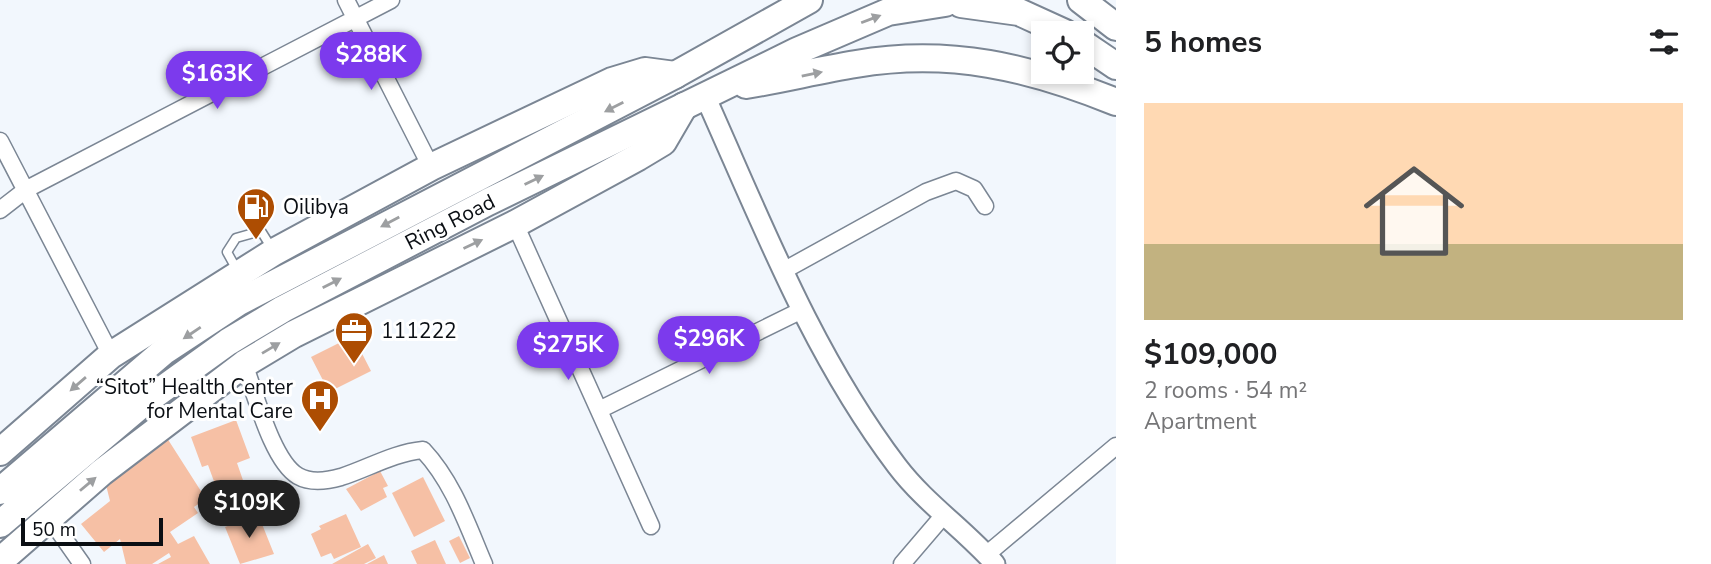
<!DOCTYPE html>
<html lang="en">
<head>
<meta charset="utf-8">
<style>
  :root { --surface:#fff; --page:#f2f2f2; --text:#202124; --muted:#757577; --accent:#7c3aed }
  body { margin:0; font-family:"Nunito Sans",sans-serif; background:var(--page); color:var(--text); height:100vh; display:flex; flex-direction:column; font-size:26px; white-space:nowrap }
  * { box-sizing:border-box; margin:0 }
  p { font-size:23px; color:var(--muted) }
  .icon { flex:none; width:38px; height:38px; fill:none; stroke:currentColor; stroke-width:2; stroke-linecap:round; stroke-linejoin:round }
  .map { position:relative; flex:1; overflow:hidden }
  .panel { display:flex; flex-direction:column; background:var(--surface); width:595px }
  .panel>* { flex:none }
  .tools { position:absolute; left:1031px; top:21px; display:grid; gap:14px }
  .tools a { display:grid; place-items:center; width:63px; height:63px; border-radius:0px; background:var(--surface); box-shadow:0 4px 10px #0003; font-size:35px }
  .scale { position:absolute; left:21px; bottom:18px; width:142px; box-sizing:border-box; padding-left:7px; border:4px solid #0a0e13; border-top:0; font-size:19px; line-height:24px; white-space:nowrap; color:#0a0e13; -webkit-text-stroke:5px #fff; paint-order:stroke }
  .price { position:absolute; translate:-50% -60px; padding:0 16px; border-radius:24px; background:var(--accent); color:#fff; font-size:23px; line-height:46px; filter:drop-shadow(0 2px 4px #0008) }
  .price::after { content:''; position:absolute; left:50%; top:42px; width:21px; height:16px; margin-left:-10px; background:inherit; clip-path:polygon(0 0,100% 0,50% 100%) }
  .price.on { background:#222; color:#fff }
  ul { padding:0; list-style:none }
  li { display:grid; align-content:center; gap:14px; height:371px; padding:0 28px }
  li span { display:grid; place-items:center; height:217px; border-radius:0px; color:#555 }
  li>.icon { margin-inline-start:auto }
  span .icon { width:126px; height:126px; fill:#fffc; stroke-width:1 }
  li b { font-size:30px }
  h2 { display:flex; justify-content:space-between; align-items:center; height:84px; padding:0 28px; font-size:30px }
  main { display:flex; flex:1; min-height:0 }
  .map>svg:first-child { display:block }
</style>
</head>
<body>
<main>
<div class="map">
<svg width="1116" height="564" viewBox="0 0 1116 564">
  <rect width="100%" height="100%" fill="#f2f7fd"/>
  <path fill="#f6c0a5" d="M353,336L371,371L329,392L311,357Z
    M236,420L250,458L237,463L245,486L219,495L208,465L202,467L191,437Z
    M167,438L206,499L194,507L198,513L170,532L178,544L194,536L210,564H158L171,557L169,553L152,564H126L120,539L104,552L81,524L110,501L106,485Z
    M380,471L388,486L383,488L387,497L361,511L346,489Z
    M423,477L445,521L414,537L392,493Z
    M258,514L274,554L240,564L225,527Z
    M346,514L361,547L334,559L331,553L321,557L311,534L321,529L319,526Z
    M459,536L470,558L460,563L449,541Z
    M435,540L446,564H417L411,551Z
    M368,544L376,558L364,564H332Z
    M384,555L388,564H367Z"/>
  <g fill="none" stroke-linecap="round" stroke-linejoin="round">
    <defs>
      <path id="service" d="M237,270L227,252L236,238L261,231L271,247"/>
      <path id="minor" d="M346,0L431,167
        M0,141L111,355
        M0,210L27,189L391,0
        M515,224L651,526
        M783,271L926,192L956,181L974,189L985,206
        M244,364C255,392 272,461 298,476C310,483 327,481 341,477C369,468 393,453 423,450C453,482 467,524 484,564
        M601,409L802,310
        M49,517L82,564
        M986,555L1116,446
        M902,564L943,516"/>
      <path id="tertiary" d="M705,96C762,223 812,354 897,466C925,503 964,529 995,564"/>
      <path id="primary" d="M0,452L111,355L274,252L431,167L612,81L645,71L675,75
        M0,561L102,472L244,364L294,334L515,224L638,157L663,142L684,106"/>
      <path id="trunk" d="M1081,0L1116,27
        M961,4L1019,12L1065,33
        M1082,43L1116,66
        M746,85C783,79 819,70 856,64C950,48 1029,67 1116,102
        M0,491L163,352L239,302L675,75L809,0
        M0,524L142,404L228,342L283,309L488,202L797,51L888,12L945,3"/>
    </defs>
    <use href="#service" stroke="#7b8694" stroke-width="11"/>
    <use href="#minor" stroke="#7b8694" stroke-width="19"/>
    <use href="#tertiary" stroke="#7b8694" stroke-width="23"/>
    <use href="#primary" stroke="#7b8694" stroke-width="30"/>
    <use href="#trunk" stroke="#7b8694" stroke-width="30"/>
    <use href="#service" stroke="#fff" stroke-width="8"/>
    <use href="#minor" stroke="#fff" stroke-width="16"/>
    <use href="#tertiary" stroke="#fff" stroke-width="19"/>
    <use href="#primary" stroke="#fff" stroke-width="26"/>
    <use href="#trunk" stroke="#fff" stroke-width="26"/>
  </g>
  <defs><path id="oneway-solid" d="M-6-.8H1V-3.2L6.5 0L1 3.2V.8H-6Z" transform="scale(1.75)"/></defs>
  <g fill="#9d9fa1">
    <use href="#oneway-solid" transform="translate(871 19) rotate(-21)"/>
    <use href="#oneway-solid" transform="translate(812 74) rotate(-12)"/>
    <use href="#oneway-solid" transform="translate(614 107) rotate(153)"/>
    <use href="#oneway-solid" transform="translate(534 180) rotate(-26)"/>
    <use href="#oneway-solid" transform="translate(390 222) rotate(152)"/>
    <use href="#oneway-solid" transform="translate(473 244) rotate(-25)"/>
    <use href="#oneway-solid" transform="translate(332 283) rotate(-27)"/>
    <use href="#oneway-solid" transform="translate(192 333) rotate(146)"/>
    <use href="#oneway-solid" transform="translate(271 348) rotate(-31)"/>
    <use href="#oneway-solid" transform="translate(78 384) rotate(139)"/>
    <use href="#oneway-solid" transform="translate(88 484) rotate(-40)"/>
  </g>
  <defs>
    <symbol id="fuel-pin" viewBox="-11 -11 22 30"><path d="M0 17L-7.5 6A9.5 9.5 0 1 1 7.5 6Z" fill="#ad4d02" stroke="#fff"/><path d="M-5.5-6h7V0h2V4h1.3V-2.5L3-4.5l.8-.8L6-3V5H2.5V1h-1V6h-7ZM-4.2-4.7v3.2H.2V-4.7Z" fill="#fff"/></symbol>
    <symbol id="office-pin" viewBox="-11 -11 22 30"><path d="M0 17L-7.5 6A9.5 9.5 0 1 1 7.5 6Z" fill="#ad4d02" stroke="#fff"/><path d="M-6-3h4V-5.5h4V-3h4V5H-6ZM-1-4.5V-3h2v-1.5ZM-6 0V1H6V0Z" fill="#fff"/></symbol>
    <symbol id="hospital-pin" viewBox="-11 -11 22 30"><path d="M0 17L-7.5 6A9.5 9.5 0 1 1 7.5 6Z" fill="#ad4d02" stroke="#fff"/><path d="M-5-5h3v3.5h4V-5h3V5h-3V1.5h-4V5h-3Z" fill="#fff"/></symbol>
  </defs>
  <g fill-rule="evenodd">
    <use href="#fuel-pin" x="234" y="185" width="44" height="60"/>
    <use href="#office-pin" x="332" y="309" width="44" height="60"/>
    <use href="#hospital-pin" x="298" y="377" width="44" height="60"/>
  </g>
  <g text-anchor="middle" stroke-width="6" stroke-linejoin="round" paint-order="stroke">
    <g font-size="21" fill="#0a0e13" stroke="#fff" text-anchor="start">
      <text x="283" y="214">Oilibya</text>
      <text x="381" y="338">111222</text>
      <text x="293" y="394" text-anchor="end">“Sitot” Health Center<tspan x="293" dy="24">for Mental Care</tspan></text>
    </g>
    <g font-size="21" fill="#0a0e13" stroke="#fff">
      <text transform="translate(450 222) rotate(-27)" y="7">Ring Road</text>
    </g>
  </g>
</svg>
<div class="tools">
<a><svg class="icon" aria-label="locate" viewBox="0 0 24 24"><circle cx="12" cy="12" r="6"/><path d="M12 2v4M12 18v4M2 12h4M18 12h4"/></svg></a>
</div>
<div class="scale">50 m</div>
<b class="price" style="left:371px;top:92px">$288K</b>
<b class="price" style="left:217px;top:111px">$163K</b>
<b class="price" style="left:709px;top:376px">$296K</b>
<b class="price" style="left:568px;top:382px">$275K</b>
<b class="price on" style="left:249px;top:540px">$109K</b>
</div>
<section class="panel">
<h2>5 homes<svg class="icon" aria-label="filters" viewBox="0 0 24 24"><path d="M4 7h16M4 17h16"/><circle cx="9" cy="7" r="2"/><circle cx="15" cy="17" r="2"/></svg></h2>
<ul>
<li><span style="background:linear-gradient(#ffd9b3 65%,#c2b280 0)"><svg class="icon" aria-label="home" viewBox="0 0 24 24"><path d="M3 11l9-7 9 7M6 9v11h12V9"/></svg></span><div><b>$109,000</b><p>2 rooms · 54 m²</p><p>Apartment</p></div></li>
</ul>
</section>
</main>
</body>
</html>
